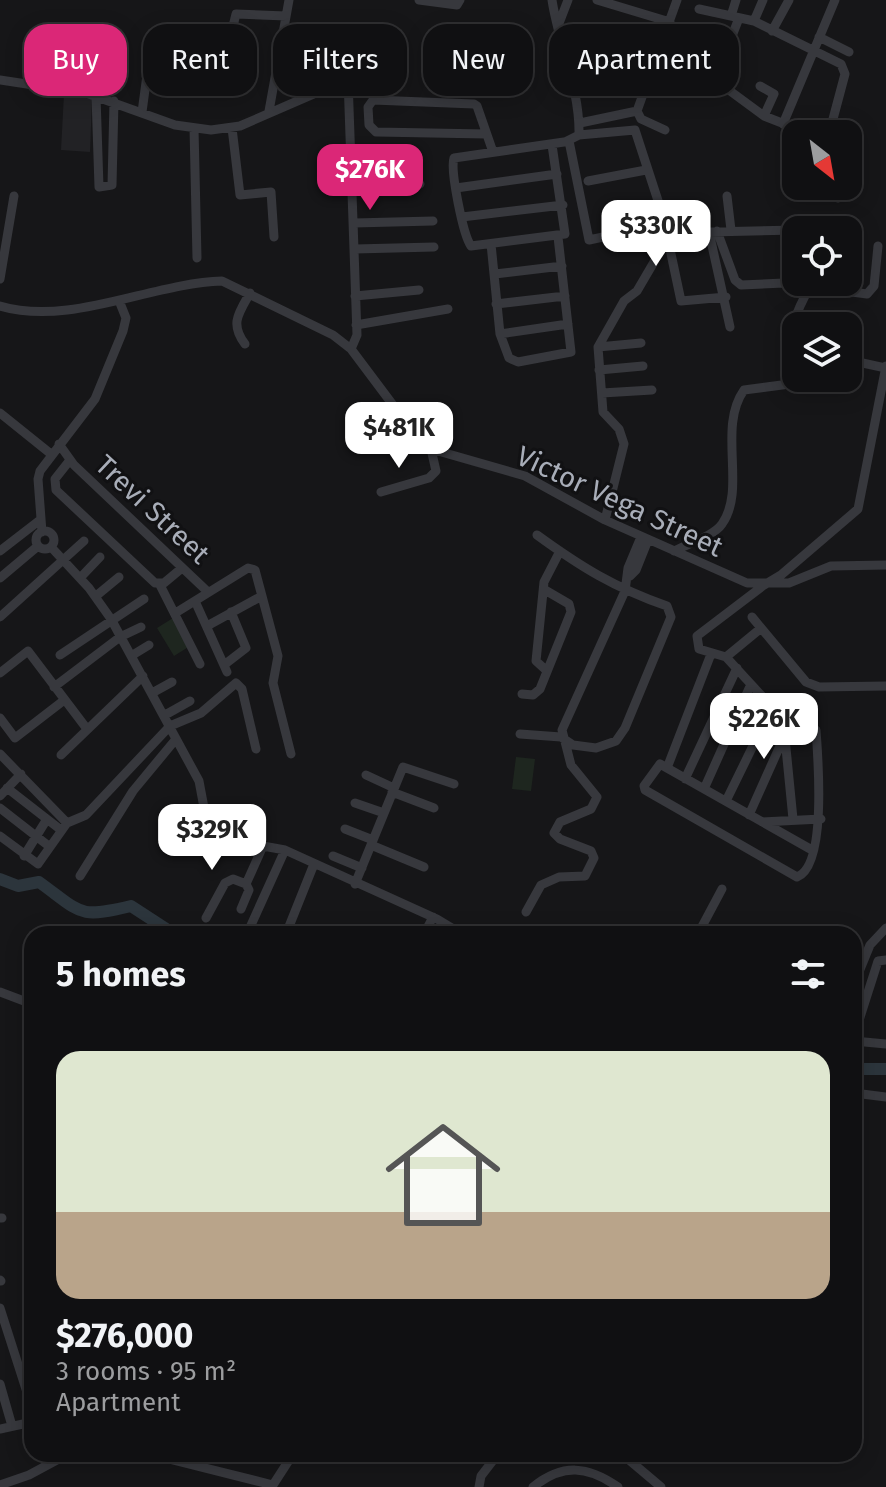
<!DOCTYPE html>
<html lang="en">
<head>
<meta charset="utf-8">
<style>
  :root { --surface:#101012; --page:#19191b; --text:#f1f3f6; --muted:#9c9d9f; --line:#303032; --accent:#db2777 }
  body { margin:0; font-family:"Fira Sans",sans-serif; background:var(--page); color:var(--text); height:100vh; display:flex; flex-direction:column; font-size:30px; white-space:nowrap }
  * { box-sizing:border-box; margin:0 }
  p { font-size:26px; color:var(--muted) }
  .icon { flex:none; width:44px; height:44px; fill:none; stroke:currentColor; stroke-width:2; stroke-linecap:round; stroke-linejoin:round }
  .map { position:relative; flex:1; overflow:hidden }
  .side { position:absolute; left:24px; top:926px; width:838px; height:536px; display:flex; flex-direction:column; background:var(--surface); border-radius:24px; box-shadow:0 4px 20px #0003,0 0 0 2px var(--line) }
  .side>* { flex:none }
  .banner { position:absolute; left:24px; top:24px; width:838px; height:72px; display:flex; gap:16px }
  .needle { width:52px; rotate:149deg }
  .controls { position:absolute; left:782px; top:120px; display:grid; gap:16px }
  .controls a { display:grid; place-items:center; width:80px; height:80px; border-radius:16px; background:var(--surface); box-shadow:0 4px 20px #0003,0 0 0 2px var(--line); font-size:40px }
  .price { position:absolute; translate:-50% -68px; padding:0 18px; border-radius:16px; background:#fff; color:#222; font-size:26px; line-height:52px; filter:drop-shadow(0 2px 4px #0008) }
  .price::after { content:''; position:absolute; left:50%; top:48px; width:24px; height:18px; margin-left:-12px; background:inherit; clip-path:polygon(0 0,100% 0,50% 100%) }
  .price.on { background:var(--accent); color:#fff }
  ul { padding:0; list-style:none }
  li { display:grid; align-content:center; gap:16px; height:424px; padding:0 32px }
  li span { display:grid; place-items:center; height:248px; border-radius:24px; color:#555 }
  li>.icon { margin-inline-start:auto }
  span .icon { width:144px; height:144px; fill:#fffc; stroke-width:1 }
  li b { font-size:34px }
  h2 { display:flex; justify-content:space-between; align-items:center; height:96px; padding:0 32px; font-size:34px }
  .tag { padding:0 28px; border-radius:24px; background:var(--surface); box-shadow:0 4px 20px #0003,0 0 0 2px var(--line); font-size:28px; line-height:72px }
  .tag.on { background:var(--accent); color:#fff }
  .map>svg:first-child { display:block }
</style>
</head>
<body>
<div class="map">
<svg width="886" height="1487" viewBox="0 0 886 1487">
  <rect width="100%" height="100%" fill="#161618"/>
  <path fill="#222225" d="M64,94L92,99L90,152L61,150Z"/>
  <path fill="#1e261f" d="M173,618L190,646L174,656L157,628Z
    M516,757L535,759L531,791L512,789Z"/>
  <g fill="none" stroke-linecap="round" stroke-linejoin="round">
    <path stroke="#2c353c" stroke-width="12" d="M0,879L18,886L39,882C82,913 77,919 131,906L174,934
      M854,1069H886"/>
    <path stroke="#37383d" stroke-width="9" d="M419,0L457,5L460,0
      M552,0C559,46 580,88 579,135
      M597,0L670,22
      M699,9L754,21L841,64L845,74L829,134
      M731,16L736,0
      M754,21L763,0
      M558,26L568,0
      M232,30L236,14L286,16
      M772,31L789,0
      M819,37L849,52
      M566,58L687,88H726L764,116L810,134
      M0,80L86,93L175,125L211,130L240,126L348,79L357,335L351,349
      M760,86L774,94L764,116
      M712,87L739,18
      M86,93L88,47
      M96,96L99,187L112,185L114,101
      M269,111L289,0
      M637,111L677,0
      M637,111L641,119L665,130
      M142,112L152,38
      M580,123L637,111
      M783,124L835,0
      M194,128L197,258
      M232,128L240,195L271,192L274,237
      M486,134L376,132L369,125L368,107L373,100L474,104L477,106L493,152
      M569,141L589,240L664,224L709,232L796,230
      M565,142L579,135L635,130L663,216L681,301L726,297
      M552,145L565,234L471,246C463,235 450,170 454,158L564,142
      M588,181L646,170
      M837,186L838,198
      M352,187L420,184
      M456,188L557,174
      M727,196L731,230
      M462,217L563,205
      M354,223L433,221
      M717,231L735,280L741,285L784,283L867,294L874,286L878,246
      M709,232L730,327
      M491,244L500,334L509,358L518,362L571,352L558,237
      M355,249L434,247
      M495,274L562,266
      M0,279L14,196
      M355,296L419,290
      M496,304L565,296
      M0,306C70,327 152,283 222,281L333,335L351,349L420,441L431,449L525,476L605,520L747,583H789L831,566L886,565
      M356,325L448,309
      M500,334L568,324
      M245,344C230,324 238,314 250,293
      M598,347L641,343
      M848,368L858,362L886,368
      M599,370L643,366
      M799,383C796,379 790,372 789,367C783,343 798,307 810,287
      M602,393L652,390
      M0,413L51,454
      M59,444L74,465L208,592
      M70,460L55,479L56,490L155,583H164L182,568
      M381,492L429,478L436,471L431,449
      M605,520L624,444L619,429L603,412L598,347L624,301L637,291L654,262
      M36 540a9 9 0 1 1 18 0a9 9 0 1 1-18 0Z
      M42,532L38,479L40,471L95,399L123,331L126,318L120,303
      M51,547L89,588L111,619L199,781L205,813L263,846L285,850L437,919L462,934
      M0,551L40,520
      M674,551C687,544 714,536 722,524C747,489 717,428 744,390L835,378
      M630,576L636,570L648,540
      M0,578L38,546
      M80,578L100,557
      M160,585L200,664
      M96,596L119,577
      M195,601L227,672
      M177,612L248,568L255,570L278,656L273,683L291,754
      M0,617L84,541
      M752,617L806,682L819,687L886,686
      M207,626L260,597
      M60,655L144,599
      M131,656L149,645
      M726,657L760,629
      M224,665L246,648L231,612
      M547,671L536,661L544,582L560,551
      M0,673L28,651L87,729
      M54,687L120,637L141,627
      M152,693L172,682
      M522,694L533,695L540,689L571,612L569,604L545,590
      M165,715L190,701
      M0,718L15,738L63,701
      M520,734L561,737L573,745L596,748L616,741L625,728L671,617L667,606C615,588 581,567 537,535
      M785,738L793,819
      M0,754L67,823
      M61,755L143,676
      M667,768L711,654
      M366,775L394,788
      M685,779L737,668
      M7,788L61,830
      M704,789L751,684
      M392,792L434,808
      M0,796L21,774
      M726,801L772,707
      M355,803L384,813
      M0,808L50,847
      M749,815L792,719
      M762,822L821,819
      M345,829L373,840
      M0,836L38,864L67,823L86,815L170,726L201,713L236,683L242,689L256,749
      M371,845L424,867
      M812,850L660,764L644,786L645,790L797,877C827,866 818,758 816,730L772,707L726,657L699,649L697,636L764,585L781,575L858,509L886,366
      M24,856L47,819
      M333,856L362,868
      M80,876L133,791L176,739
      M355,884L403,767L454,784
      M241,909L249,890L246,884L263,846
      M526,912L541,885L559,877L585,876L594,858L591,851L560,839L554,833L560,822L591,809L597,797L571,765L562,730L625,591L628,568L641,537
      M206,918L225,883L233,879L246,884
      M247,934L285,850
      M286,934L314,864
      M424,934L433,917
      M698,934L722,889
      M854,984L870,945L886,928
      M0,992L32,1004
      M854,1036L878,961L886,960
      M854,1041L886,1044
      M854,1093L886,1097
      M0,1218H2
      M0,1280L1,1281
      M0,1308L32,1408
      M0,1384L12,1426
      M0,1429L32,1422
      M149,1454L273,1485L293,1454
      M622,1454L661,1487
      M0,1485L29,1475L68,1454
      M479,1487L481,1476L498,1454
      M533,1487C563,1463 588,1466 618,1487"/>
  </g>
  <g text-anchor="middle" stroke-width="6" stroke-linejoin="round" paint-order="stroke">
    <g font-size="28" fill="#a8adb8" stroke="#111113">
      <text transform="translate(620 501) rotate(25)" y="10">Victor Vega Street</text>
      <text transform="translate(153 509) rotate(43)" y="10">Trevi Street</text>
    </g>
  </g>
</svg>
<div class="controls">
<a><svg class="needle" viewBox="-14 -14 28 28"><path d="M0-13l5 13h-10z" fill="#e53935"/><path d="M0 13l5-13h-10z" fill="#9c9d9f"/></svg></a>
<a><svg class="icon" aria-label="locate" viewBox="0 0 24 24"><circle cx="12" cy="12" r="6"/><path d="M12 2v4M12 18v4M2 12h4M18 12h4"/></svg></a>
<a><svg class="icon" aria-label="layers" viewBox="0 0 24 24"><path d="M12 4l9 5-9 5-9-5zM3 14l9 5 9-5"/></svg></a>
</div>
<b class="price on" style="left:370px;top:212px">$276K</b>
<b class="price" style="left:656px;top:268px">$330K</b>
<b class="price" style="left:399px;top:470px">$481K</b>
<b class="price" style="left:764px;top:761px">$226K</b>
<b class="price" style="left:212px;top:872px">$329K</b>
<div class="banner">
<a class="tag on">Buy</a>
<a class="tag">Rent</a>
<a class="tag">Filters</a>
<a class="tag">New</a>
<a class="tag">Apartment</a>
</div>
<section class="side">
<h2>5 homes<svg class="icon" aria-label="filters" viewBox="0 0 24 24"><path d="M4 7h16M4 17h16"/><circle cx="9" cy="7" r="2"/><circle cx="15" cy="17" r="2"/></svg></h2>
<ul>
<li><span style="background:linear-gradient(#dfe7d0 65%,#b9a48a 0)"><svg class="icon" aria-label="home" viewBox="0 0 24 24"><path d="M3 11l9-7 9 7M6 9v11h12V9"/></svg></span><div><b>$276,000</b><p>3 rooms · 95 m²</p><p>Apartment</p></div></li>
</ul>
</section>
</div>
</body>
</html>
